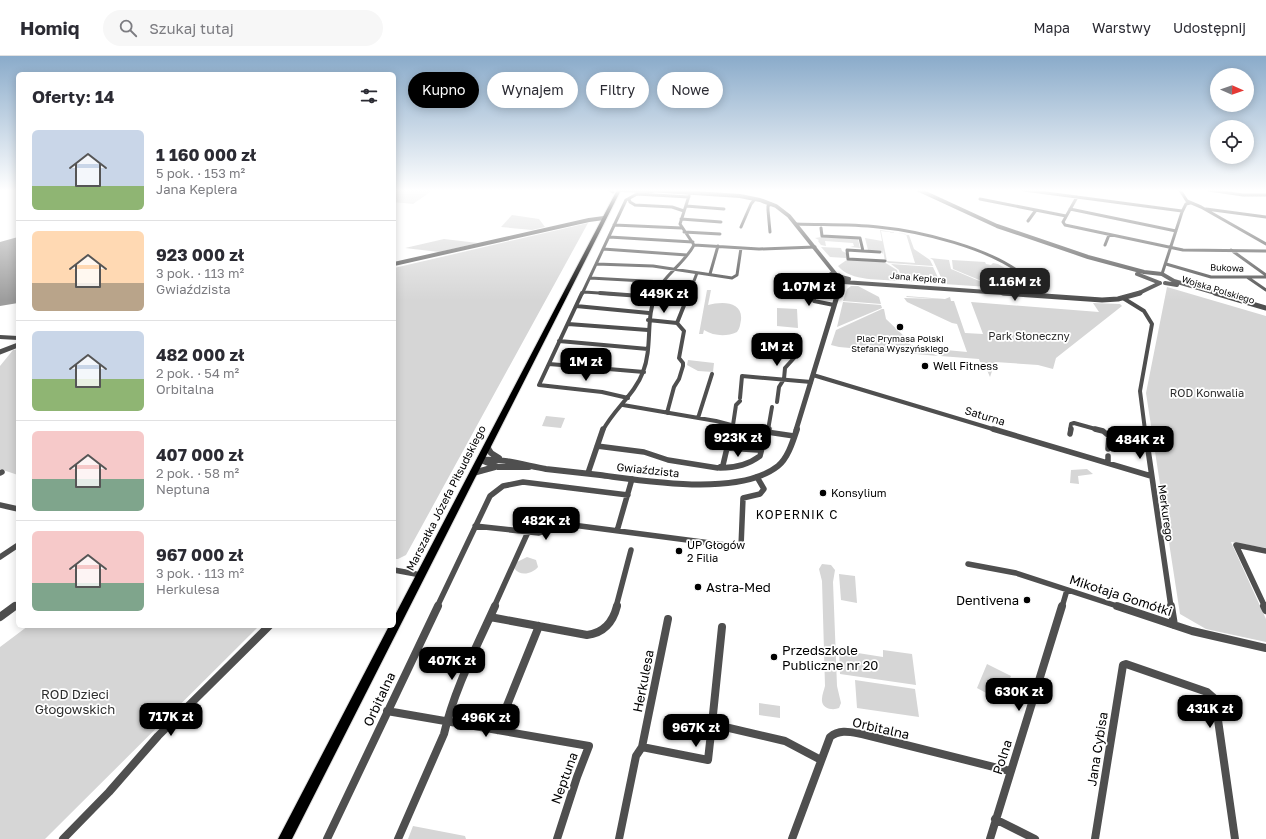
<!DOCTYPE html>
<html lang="pl">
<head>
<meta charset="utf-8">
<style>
  :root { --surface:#fff; --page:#f7f7f7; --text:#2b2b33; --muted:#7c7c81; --line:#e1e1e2; --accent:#000 }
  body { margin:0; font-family:"Golos Text",sans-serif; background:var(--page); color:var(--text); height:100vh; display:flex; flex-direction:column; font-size:15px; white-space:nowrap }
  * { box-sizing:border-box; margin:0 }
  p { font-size:13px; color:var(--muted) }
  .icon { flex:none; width:22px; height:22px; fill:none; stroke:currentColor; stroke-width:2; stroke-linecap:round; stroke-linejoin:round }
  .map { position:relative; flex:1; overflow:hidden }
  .drawer { position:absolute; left:16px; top:16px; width:380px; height:556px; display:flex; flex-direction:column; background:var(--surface); border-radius:6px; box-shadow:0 2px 10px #0003 }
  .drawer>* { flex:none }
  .top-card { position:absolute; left:408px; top:16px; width:380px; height:36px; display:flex; gap:8px }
  .needle { width:26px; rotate:92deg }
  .tools { position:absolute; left:1210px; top:12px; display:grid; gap:8px }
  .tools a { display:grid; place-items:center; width:44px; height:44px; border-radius:50%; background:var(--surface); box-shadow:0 2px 10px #0003; font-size:20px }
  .price { position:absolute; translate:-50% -34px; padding:0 9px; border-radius:8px; background:var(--accent); color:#fff; font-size:13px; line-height:26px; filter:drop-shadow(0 1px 2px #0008) }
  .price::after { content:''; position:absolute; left:50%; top:24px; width:12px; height:9px; margin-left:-6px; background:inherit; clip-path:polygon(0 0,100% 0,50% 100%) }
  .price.selected { background:#222; color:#fff }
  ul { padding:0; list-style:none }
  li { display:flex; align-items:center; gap:12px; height:100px; padding:0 16px }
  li+li { border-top:1px solid var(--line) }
  li span { display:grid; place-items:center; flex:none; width:112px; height:80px; border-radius:6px; color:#555 }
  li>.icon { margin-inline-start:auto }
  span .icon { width:48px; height:48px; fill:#fffc; stroke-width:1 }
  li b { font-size:17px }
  h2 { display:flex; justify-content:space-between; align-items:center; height:48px; padding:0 16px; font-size:17px }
  .chip { padding:0 14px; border-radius:18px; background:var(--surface); box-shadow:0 2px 10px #0003; font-size:14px; line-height:36px }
  .chip.selected { background:var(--accent); color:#fff }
  header { display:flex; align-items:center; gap:24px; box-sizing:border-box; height:56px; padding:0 20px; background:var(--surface); border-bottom:1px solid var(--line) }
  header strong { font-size:19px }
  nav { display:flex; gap:22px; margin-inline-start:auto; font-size:14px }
  .search { width:280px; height:36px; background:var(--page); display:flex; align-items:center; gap:10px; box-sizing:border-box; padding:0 14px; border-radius:22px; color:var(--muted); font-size:15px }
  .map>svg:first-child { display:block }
</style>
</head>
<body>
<header>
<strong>Homiq</strong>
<div class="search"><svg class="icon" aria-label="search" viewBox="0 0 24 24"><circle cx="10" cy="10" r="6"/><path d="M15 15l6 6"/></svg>Szukaj tutaj</div>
<nav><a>Mapa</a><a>Warstwy</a><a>Udostępnij</a></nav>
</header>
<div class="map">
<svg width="1266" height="783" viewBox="0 0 1266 783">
  <rect width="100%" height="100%" fill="#fff"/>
  <path fill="#d6d6d6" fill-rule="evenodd" d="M394,134H433L413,148L394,146Z
    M512,159L539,163L545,171L532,174L501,171Z
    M588,167L406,499L398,503H394V212Z
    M880,174L909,179L914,193L930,204L933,210L889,207L885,205L883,194V198L880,194H868L865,182L882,185ZM881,175L906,178L915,207L887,205Z
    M821,181L858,183L860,192L850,191L854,190L853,187L825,185L826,190L821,189L818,185L819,184L815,182Z
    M444,183L478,187L439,196L405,192Z
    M821,191L841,192L842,195L846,197V202L830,201Z
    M930,202L949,204L951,213L984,227L1029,230L1032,234L944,228L933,204Z
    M848,203L884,206L897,214L900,225C881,223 851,226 838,210Z
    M952,204L985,206L986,208L991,209L993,207L998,208L1015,218L1023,226L1021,228L1012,227L1010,223L982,221L984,226L953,213Z
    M891,208L933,211L941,228L902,225L899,214Z
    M851,230H858L879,241L881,248L843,245L847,233Z
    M1167,231L1266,260V492L1231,486L1266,563V586L1206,573L1180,558L1146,337Z
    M707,234H711L708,249C722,245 743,245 741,264C740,269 740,272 737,276C726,281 714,280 704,274L703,278H699Z
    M906,240L945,243L950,241L951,245H954L965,277L983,278L971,246L1099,256L1093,247L1120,248L1122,250L1056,302L1053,313L1038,309L995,306L990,321L984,307L980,306L979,303L940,300L946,294L967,296L957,268L952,267L907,246L904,242L939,243L907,241Z
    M843,246L881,249L882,252L837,271Z
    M777,252L797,253L798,272L777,270Z
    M882,253H884L886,263L907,283L909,288L938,300L839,291L831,289L836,274Z
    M18,293V419L0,413V310L13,294Z
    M688,304L714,307L713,316L698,315L687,309Z
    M546,360L565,362L561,372L542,370Z
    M1087,413L1093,418L1078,420L1079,428L1070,427L1071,414Z
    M527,501L536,504L538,511C532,518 520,521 514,512L517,506Z
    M822,508L831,509L835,514L833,526L837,630L841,647L839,652C832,655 821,652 822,643C822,639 824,634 825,630L822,525L819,513Z
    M839,518L855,520L857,547L841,544Z
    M28,570H259L45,783H0V591Z
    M839,594L883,601V594L912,598L916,629L840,618Z
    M987,608L1011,620L1001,645L977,632Z
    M855,624L915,633L919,661L857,652Z
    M759,647L780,650V662L759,659Z
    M413,770L465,780L466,783H408Z"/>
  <path fill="#9d9d9d" d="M18,181V247L0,250V186Z"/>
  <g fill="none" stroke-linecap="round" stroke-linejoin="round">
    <defs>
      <path id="primary" d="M617,134H621L292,783H278L389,570H394V561Z"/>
    </defs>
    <use href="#primary" stroke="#dbdbdb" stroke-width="2"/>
    <path stroke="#4f4f4f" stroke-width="3" d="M610,134L613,136
      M1024,134L1182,155
      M1180,134L1187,145L1201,151L1266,188
      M1209,134L1243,139H1266
      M1077,141L1063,166L1065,169L1183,194L1266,195
      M629,143L630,146L635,149L672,151L684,155
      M980,143L1066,160
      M686,150L724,153
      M1070,153L1176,175
      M1206,153L1266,161
      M681,163L721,166
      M1028,165L1036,154
      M796,168C823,169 851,168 878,171C920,175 990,192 1023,219C1030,224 1034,231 1038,238
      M614,169L682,172
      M741,171L751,148L755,143
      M821,172L822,180L860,182L863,195L847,194L848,203L885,205
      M684,176L720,178
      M770,176L768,154V150L771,148
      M609,181L693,186
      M694,189L759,193L815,191
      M1105,189L1109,179
      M603,193L687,199
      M1231,194L1266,219
      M863,195L880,196
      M596,208L653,210L732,222L737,219L741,192
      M1166,208L1211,221H1266
      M710,218L718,190
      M1162,218L1182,156L1186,148L1190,147
      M1247,221L1266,234
      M590,222L663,226
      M809,228H813L814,238
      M584,236L614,238
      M582,238L626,144L637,138L689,141
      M655,238C664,219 684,208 694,189L680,168L689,140
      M689,238L697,217"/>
    <path stroke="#4f4f4f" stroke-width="4" d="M582,237L539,329L602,336L628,342
      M600,237L654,241
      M814,237V245L834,249
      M1038,237L1039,239
      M1123,242L1144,255L1152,268L1140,335L1145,374
      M576,250L649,257
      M648,264L677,267L684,275L679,302L683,307V310L679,323L674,331L667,357
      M677,267L689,237
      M568,268L648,274
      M0,281L18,282
      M559,285L648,293
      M549,308L644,316
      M813,319L996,374
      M740,342L742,320L811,326
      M777,346L779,331L784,323L785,312L794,302L797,281
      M623,349L716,365L750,374
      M698,362L712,318
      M733,369L736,349L740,345
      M603,374C614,353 635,338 643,316C653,290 645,263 656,237
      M768,374L772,351
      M1070,374L1071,368L1074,367L1099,374"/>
    <path stroke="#4f4f4f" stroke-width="5.5" d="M746,373L794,380
      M993,373L1151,420
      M1095,373L1103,375L1109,380L1108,393
      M1145,373L1171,551
      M768,377L769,373
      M1070,378L1071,373
      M597,390L644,396L668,404L718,412L723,409L727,392L758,394L762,392V376
      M1108,400V407
      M720,412C735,412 748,409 760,400L762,392
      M0,417L2,416
      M588,417L603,373
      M0,449L18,453
      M475,470L539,477L565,468L741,491L743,442L760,438L764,433L757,421
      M617,475L632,423
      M0,501L18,489
      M968,508L1016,517L1120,551
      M394,514L421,519
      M13,551L18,548
      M437,551L490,440L503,430L523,426L628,439
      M494,551L528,476
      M616,551L631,494
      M1062,551L1067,534
      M1265,551L1236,489L1266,495"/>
    <path stroke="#4f4f4f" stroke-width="8" d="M1117,550L1192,575L1266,592
      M1171,550L1174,569
      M1264,550L1266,554
      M0,561L15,550
      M490,561L587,579C604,577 613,566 617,550
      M668,563L642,691L708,704L712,668L785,685L821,704
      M387,655L589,690L577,721L557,783
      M712,668L722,571
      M497,674L539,570
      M995,763L1035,783
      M63,783L109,736L158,680L269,570
      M327,783L438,550
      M398,783L444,678C454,634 476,592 495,550
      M619,783L636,700L642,691
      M792,783L830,681C840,673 850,676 862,678L1010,715
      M990,783L1062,550
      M1095,783L1123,609L1126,608L1207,636L1215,643L1235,783"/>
    <path stroke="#4f4f4f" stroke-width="4" d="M621,134L653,135
      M649,134L740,140L760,144L776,150L789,160L837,220
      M919,134L997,170L1088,201L1144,216L1162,218L1174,225L1219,238
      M394,208L589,164L604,162
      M831,218L834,238
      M1137,218L1160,227
      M832,221L837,220L849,223
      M843,226L1017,238
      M1165,227L1177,229
      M837,238L840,227
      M1137,238L1160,227"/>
    <path stroke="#4f4f4f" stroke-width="5" d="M834,237V240
      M1003,237L1102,244L1118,243L1140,237
      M1215,237L1266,252
      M0,296L18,289
      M796,374L838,237"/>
    <path stroke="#4f4f4f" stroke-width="6" d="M487,391L491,397L499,402
      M480,404C503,402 524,409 546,413C564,415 582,417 600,419C646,425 739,441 778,410C788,402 793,385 797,373
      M481,404L498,411H529
      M473,417L495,411"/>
    <use href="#primary" fill="#000" fill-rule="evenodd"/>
  </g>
  <linearGradient id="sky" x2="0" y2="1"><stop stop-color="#8aabca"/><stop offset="0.55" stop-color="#fff"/><stop offset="1" stop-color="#fff" stop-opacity="0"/></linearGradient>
  <rect width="1266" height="244" fill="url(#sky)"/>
  <g fill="#000" stroke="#fff" stroke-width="1.5">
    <circle cx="900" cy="271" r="4"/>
    <circle cx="925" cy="310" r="4"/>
    <circle cx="823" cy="437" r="4"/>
    <circle cx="679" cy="495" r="4"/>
    <circle cx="698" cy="531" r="4"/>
    <circle cx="1027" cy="544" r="4"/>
    <circle cx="774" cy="601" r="4"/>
  </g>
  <g text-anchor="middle" stroke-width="3.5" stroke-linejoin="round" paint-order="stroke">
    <g font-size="9" fill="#000" stroke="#fff">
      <text transform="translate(1227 212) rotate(2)" y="3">Bukowa</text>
      <text transform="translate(918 222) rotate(5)" y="3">Jana Keplera</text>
      <text transform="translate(1218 234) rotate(17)" y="3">Wojska Polskiego</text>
    </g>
    <g font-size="9" fill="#000" stroke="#fff">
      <text x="900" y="286">Plac Prymasa Polski<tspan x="900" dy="10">Stefana Wyszyńskiego</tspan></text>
    </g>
    <g font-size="11" fill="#2d2d2d" stroke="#fff">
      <text x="1029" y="284">Park Słoneczny</text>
      <text x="1207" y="341">ROD Konwalia</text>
    </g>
    <g font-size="11" fill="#000" stroke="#fff" text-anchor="start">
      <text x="933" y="314">Well Fitness</text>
      <text x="831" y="441">Konsylium</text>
      <text x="687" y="493">UP Głogów<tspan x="687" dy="13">2 Filia</tspan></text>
    </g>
    <g font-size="11" fill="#000" stroke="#fff">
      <text transform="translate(985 360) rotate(17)" y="4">Saturna</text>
      <text transform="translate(648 414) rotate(6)" y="4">Gwiaździsta</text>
      <text transform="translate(446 442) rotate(-63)" y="4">Marszałka Józefa Piłsudskiego</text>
      <text transform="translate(1166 457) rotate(82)" y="4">Merkurego</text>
    </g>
    <g font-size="12" letter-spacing="1" fill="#000" stroke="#fff">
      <text x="797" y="463">KOPERNIK C</text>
    </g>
    <g font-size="13" fill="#000" stroke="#fff" text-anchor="start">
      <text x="706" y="536">Astra-Med</text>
      <text x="1019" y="549" text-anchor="end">Dentivena</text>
      <text x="782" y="599">Przedszkole<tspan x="782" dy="15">Publiczne nr 20</tspan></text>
    </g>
    <g font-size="13" fill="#000" stroke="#fff">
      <text transform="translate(1121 539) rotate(18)" y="5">Mikołaja Gomółki</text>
      <text transform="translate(643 625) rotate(-79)" y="5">Herkulesa</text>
      <text transform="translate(379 643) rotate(-65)" y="5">Orbitalna</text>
      <text transform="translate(881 672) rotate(13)" y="5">Orbitalna</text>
      <text transform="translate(1097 693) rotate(-81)" y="5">Jana Cybisa</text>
      <text transform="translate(1002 701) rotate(-72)" y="5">Polna</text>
      <text transform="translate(564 722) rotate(-70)" y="5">Neptuna</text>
    </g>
    <g font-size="13" fill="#2d2d2d" stroke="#fff">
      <text x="75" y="643">ROD Dzieci<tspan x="75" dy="15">Głogowskich</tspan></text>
    </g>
  </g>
</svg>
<div class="tools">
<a><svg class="needle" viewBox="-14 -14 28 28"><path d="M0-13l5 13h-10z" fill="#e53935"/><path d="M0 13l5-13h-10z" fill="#7c7c81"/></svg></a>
<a><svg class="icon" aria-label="locate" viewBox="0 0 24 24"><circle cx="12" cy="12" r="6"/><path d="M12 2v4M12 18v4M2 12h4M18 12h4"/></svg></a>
</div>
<b class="price selected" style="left:1015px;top:246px">1.16M zł</b>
<b class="price" style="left:809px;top:251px">1.07M zł</b>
<b class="price" style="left:664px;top:258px">449K zł</b>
<b class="price" style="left:777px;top:311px">1M zł</b>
<b class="price" style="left:586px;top:326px">1M zł</b>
<b class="price" style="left:738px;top:402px">923K zł</b>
<b class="price" style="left:1140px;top:404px">484K zł</b>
<b class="price" style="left:546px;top:485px">482K zł</b>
<b class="price" style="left:452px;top:625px">407K zł</b>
<b class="price" style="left:1019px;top:656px">630K zł</b>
<b class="price" style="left:1210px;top:673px">431K zł</b>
<b class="price" style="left:171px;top:681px">717K zł</b>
<b class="price" style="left:486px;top:682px">496K zł</b>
<b class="price" style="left:696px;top:692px">967K zł</b>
<div class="top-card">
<a class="chip selected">Kupno</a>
<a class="chip">Wynajem</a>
<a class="chip">Filtry</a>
<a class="chip">Nowe</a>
</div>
<section class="drawer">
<h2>Oferty: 14<svg class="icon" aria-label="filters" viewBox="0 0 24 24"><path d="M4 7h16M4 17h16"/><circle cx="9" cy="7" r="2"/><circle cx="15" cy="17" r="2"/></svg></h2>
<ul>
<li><span style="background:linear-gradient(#c9d6e8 70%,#8fb573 0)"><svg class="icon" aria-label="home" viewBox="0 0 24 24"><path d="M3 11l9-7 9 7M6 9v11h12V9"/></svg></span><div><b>1 160 000 zł</b><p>5 pok. · 153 m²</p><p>Jana Keplera</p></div></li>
<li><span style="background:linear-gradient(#ffd9b3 65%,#b9a48a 0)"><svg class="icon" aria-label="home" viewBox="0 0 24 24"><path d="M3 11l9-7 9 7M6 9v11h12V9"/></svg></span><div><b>923 000 zł</b><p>3 pok. · 113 m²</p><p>Gwiaździsta</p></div></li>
<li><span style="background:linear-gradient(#c9d6e8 60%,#8fb573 0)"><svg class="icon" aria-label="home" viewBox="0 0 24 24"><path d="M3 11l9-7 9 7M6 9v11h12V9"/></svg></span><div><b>482 000 zł</b><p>2 pok. · 54 m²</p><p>Orbitalna</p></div></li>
<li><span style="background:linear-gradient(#f6c9c9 60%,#7fa58c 0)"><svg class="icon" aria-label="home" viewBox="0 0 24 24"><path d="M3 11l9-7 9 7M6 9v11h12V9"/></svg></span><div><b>407 000 zł</b><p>2 pok. · 58 m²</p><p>Neptuna</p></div></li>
<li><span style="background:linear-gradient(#f6c9c9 65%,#7fa58c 0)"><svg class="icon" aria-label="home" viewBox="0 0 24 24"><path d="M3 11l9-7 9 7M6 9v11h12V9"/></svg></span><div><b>967 000 zł</b><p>3 pok. · 113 m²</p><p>Herkulesa</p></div></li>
</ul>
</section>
</div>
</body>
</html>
